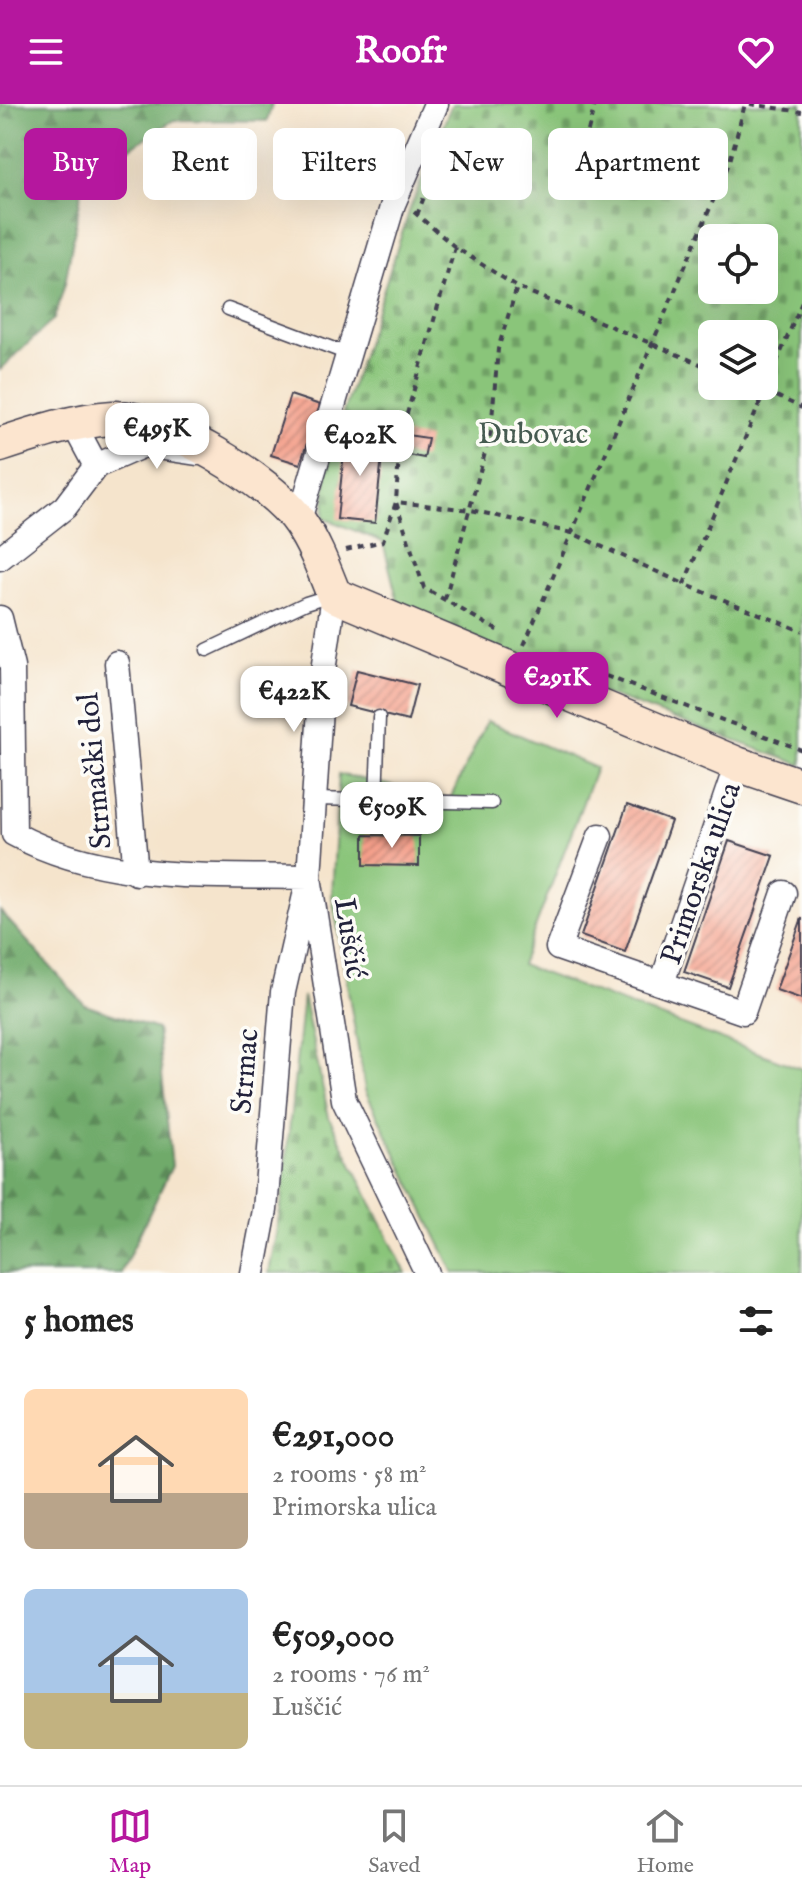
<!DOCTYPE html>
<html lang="en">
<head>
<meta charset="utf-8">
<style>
  :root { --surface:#fff; --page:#f2f2f2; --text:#222; --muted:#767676; --line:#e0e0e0; --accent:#b5179e }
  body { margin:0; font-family:"IM FELL English",serif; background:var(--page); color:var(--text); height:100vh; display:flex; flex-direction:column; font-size:30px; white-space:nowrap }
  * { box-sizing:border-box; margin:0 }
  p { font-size:26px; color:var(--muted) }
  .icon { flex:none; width:44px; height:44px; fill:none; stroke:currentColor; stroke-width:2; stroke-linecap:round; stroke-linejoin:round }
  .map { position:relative; height:1169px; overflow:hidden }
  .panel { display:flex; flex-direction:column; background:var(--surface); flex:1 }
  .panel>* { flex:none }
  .top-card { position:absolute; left:24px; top:24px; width:754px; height:72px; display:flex; gap:16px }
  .tools { position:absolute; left:698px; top:120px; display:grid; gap:16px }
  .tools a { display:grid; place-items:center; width:80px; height:80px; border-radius:12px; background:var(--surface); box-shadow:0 8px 32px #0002; font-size:40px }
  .price { position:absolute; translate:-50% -68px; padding:0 18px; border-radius:16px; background:#fff; color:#222; font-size:26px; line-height:52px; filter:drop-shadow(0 2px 4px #0008) }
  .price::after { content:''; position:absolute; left:50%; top:48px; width:24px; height:18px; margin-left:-12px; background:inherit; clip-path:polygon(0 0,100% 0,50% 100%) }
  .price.current { background:var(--accent); color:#fff }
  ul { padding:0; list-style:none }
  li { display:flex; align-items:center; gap:24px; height:200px; padding:0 24px }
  li span { display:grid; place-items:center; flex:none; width:224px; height:160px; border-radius:12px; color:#555 }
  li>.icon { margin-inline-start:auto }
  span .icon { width:96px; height:96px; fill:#fffc; stroke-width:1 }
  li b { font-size:34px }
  h2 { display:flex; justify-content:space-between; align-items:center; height:96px; padding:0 24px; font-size:34px }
  .pill { padding:0 28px; border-radius:12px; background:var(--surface); box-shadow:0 8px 32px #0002; font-size:28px; line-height:72px }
  .pill.current { background:var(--accent); color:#fff }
  header { display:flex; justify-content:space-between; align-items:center; height:104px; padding:0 24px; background:var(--accent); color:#fff; font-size:36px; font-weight:700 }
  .tabs { display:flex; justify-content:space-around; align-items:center; height:112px; border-top:2px solid var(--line); background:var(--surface); font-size:22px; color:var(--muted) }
  .tabs a { display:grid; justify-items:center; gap:4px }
  .tabs .current { color:var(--accent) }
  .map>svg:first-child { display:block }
</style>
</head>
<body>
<header><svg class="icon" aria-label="menu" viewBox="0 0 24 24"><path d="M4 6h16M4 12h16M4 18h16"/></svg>Roofr<svg class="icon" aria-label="heart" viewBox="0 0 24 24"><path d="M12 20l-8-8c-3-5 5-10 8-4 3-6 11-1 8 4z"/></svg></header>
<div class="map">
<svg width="802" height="1169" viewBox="0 0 802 1169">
  <defs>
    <pattern id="forest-firs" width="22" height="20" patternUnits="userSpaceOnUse" patternTransform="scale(2)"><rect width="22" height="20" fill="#6faa6a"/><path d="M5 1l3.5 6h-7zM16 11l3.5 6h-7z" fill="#5b8a58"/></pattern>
    <pattern id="cemetery-stones" width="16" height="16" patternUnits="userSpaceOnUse" patternTransform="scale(2)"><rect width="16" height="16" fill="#8ac57a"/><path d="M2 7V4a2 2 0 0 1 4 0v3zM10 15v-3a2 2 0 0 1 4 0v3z" fill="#70a065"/></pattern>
    <pattern id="building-hatch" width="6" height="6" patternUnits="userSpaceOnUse" patternTransform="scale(2)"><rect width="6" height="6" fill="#f49d88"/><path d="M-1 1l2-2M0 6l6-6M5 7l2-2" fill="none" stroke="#c58070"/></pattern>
  </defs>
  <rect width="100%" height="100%" fill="#fdfcf7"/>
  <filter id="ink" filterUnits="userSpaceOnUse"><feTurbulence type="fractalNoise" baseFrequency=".0125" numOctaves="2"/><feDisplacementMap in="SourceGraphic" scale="16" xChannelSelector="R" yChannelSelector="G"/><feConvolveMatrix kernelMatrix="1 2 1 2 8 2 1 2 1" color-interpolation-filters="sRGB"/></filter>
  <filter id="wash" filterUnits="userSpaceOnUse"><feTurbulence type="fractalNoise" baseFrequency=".006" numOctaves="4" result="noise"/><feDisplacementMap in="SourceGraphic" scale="32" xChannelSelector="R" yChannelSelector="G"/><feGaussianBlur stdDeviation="1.8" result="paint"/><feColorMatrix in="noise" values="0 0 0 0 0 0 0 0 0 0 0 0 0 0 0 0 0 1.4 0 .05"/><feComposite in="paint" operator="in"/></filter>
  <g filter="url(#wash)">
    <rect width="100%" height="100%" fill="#f5e4cc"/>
    <path fill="#8ac57a" stroke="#56745a" stroke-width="2" d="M487,617L596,664L521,861L802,965V1169H454L365,986L332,792L339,670L450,695Z"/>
    <path fill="url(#forest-firs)" stroke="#486652" stroke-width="2" d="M0,0H272L267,17L174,16L116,53L86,62L65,180L54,215L0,266Z
      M0,807L85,901L157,925L172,1062L121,1169H0Z"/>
    <path fill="url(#cemetery-stones)" stroke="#56745a" stroke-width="2" fill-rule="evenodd" d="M452,0H802V661L578,580L399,502L383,438L324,414L327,358L410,105ZM712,134H764V186H712ZM712,230H764V282H712Z
      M303,892L329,1013L406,1169H269L282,1096Z"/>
    <g id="blocks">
      <path fill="url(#building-hatch)" d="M290,291L320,301L300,360L271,351Z
        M346,329L384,333L375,419L337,415Z
        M407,331L428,334L424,354L403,350Z
        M357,566L417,581L408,617L348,602Z
        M627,701L671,717L625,848L581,832Z
        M364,731L419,732V762L364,761Z
        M729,737L774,752L728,883L684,868Z
        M802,814V895L776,886Z"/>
    </g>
  </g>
  <g filter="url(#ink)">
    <use href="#blocks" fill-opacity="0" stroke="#423f51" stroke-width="2"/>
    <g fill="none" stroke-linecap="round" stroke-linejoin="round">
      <defs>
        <path id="lane" d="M228,205L348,250
          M207,546L306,499L332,491
          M314,695L492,699
          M376,696L379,613"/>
        <path id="street" d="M96,362L144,341L197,349
          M299,416L393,100L436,0
          M0,454L65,403L96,362L74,321
          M334,491L322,574L309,773L344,996L427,1169
          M0,514L12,563L14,730C104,779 210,771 309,773
          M117,559L136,769
          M600,732L558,844L743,908L784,789
          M662,879L737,660
          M253,1169L265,1106L283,888L306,787"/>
        <path id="secondary" d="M0,341C36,329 75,316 113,314C163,311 273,378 300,419C315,441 324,466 334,491L737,660L802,682"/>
      </defs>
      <use href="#lane" stroke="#423f51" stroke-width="15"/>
      <use href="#street" stroke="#423f51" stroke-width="27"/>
      <use href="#secondary" stroke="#423f51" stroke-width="37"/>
      <path stroke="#423f51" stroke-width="4" stroke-dasharray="6 6" stroke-linecap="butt" d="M750,0L802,8
        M579,62L595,0
        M414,108L455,143L517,183L712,265
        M417,111L426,88
        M455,143L400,334L396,398L424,484L502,529
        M802,198L684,480L802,527
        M755,282L802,304
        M346,446L383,437L396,398L471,406L572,429L684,480
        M445,495L491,327L498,245L517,183
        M524,541L730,57L745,0
        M606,572L802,646"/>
      <use href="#lane" stroke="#fff" stroke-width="12"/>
      <use href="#street" stroke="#fff" stroke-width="24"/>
      <use href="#secondary" stroke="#fce5cf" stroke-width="34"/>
    </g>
  </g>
  <g text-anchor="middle" stroke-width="7" stroke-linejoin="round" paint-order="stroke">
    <g font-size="30" fill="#465b51" stroke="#fdfcf7">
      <text x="533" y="339">Dubovac</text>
    </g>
    <g font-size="30" fill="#22223b" stroke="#fdfcf7">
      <text transform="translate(94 667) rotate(-95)" y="10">Strmački dol</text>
      <text transform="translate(700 769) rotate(-71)" y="10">Primorska ulica</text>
      <text transform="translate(351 834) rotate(81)" y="10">Luščić</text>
      <text transform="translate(244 967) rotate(-85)" y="10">Strmac</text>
    </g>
  </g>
</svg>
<div class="tools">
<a><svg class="icon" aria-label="locate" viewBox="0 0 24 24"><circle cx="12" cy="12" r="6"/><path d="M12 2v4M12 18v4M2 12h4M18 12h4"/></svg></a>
<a><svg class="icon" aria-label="layers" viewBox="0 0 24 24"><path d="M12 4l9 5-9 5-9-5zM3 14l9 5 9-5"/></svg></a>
</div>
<b class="price" style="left:157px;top:367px">€495K</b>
<b class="price" style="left:360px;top:374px">€402K</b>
<b class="price current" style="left:557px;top:616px">€291K</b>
<b class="price" style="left:294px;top:630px">€422K</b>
<b class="price" style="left:392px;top:746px">€509K</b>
<div class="top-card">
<a class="pill current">Buy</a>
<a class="pill">Rent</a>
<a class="pill">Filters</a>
<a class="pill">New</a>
<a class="pill">Apartment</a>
</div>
</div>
<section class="panel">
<h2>5 homes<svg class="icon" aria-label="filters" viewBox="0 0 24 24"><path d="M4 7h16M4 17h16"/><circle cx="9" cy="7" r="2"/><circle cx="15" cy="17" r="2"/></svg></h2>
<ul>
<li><span style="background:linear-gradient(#ffd9b3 65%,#b9a48a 0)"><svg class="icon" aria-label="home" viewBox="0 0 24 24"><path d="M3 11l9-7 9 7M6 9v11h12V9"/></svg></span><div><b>€291,000</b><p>2 rooms · 58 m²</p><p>Primorska ulica</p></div></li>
<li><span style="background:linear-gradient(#a9c7e8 65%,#c2b280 0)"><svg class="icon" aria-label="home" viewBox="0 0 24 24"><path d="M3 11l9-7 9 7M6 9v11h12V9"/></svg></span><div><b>€509,000</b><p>2 rooms · 76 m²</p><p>Luščić</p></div></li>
</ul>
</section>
<nav class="tabs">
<a class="current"><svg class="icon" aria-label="map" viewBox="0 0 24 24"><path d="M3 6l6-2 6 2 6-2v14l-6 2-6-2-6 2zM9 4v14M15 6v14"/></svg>Map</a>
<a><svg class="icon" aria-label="saved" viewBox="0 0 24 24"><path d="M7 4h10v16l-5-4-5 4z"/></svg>Saved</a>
<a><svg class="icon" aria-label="home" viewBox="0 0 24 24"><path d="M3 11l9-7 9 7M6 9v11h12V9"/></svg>Home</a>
</nav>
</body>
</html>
